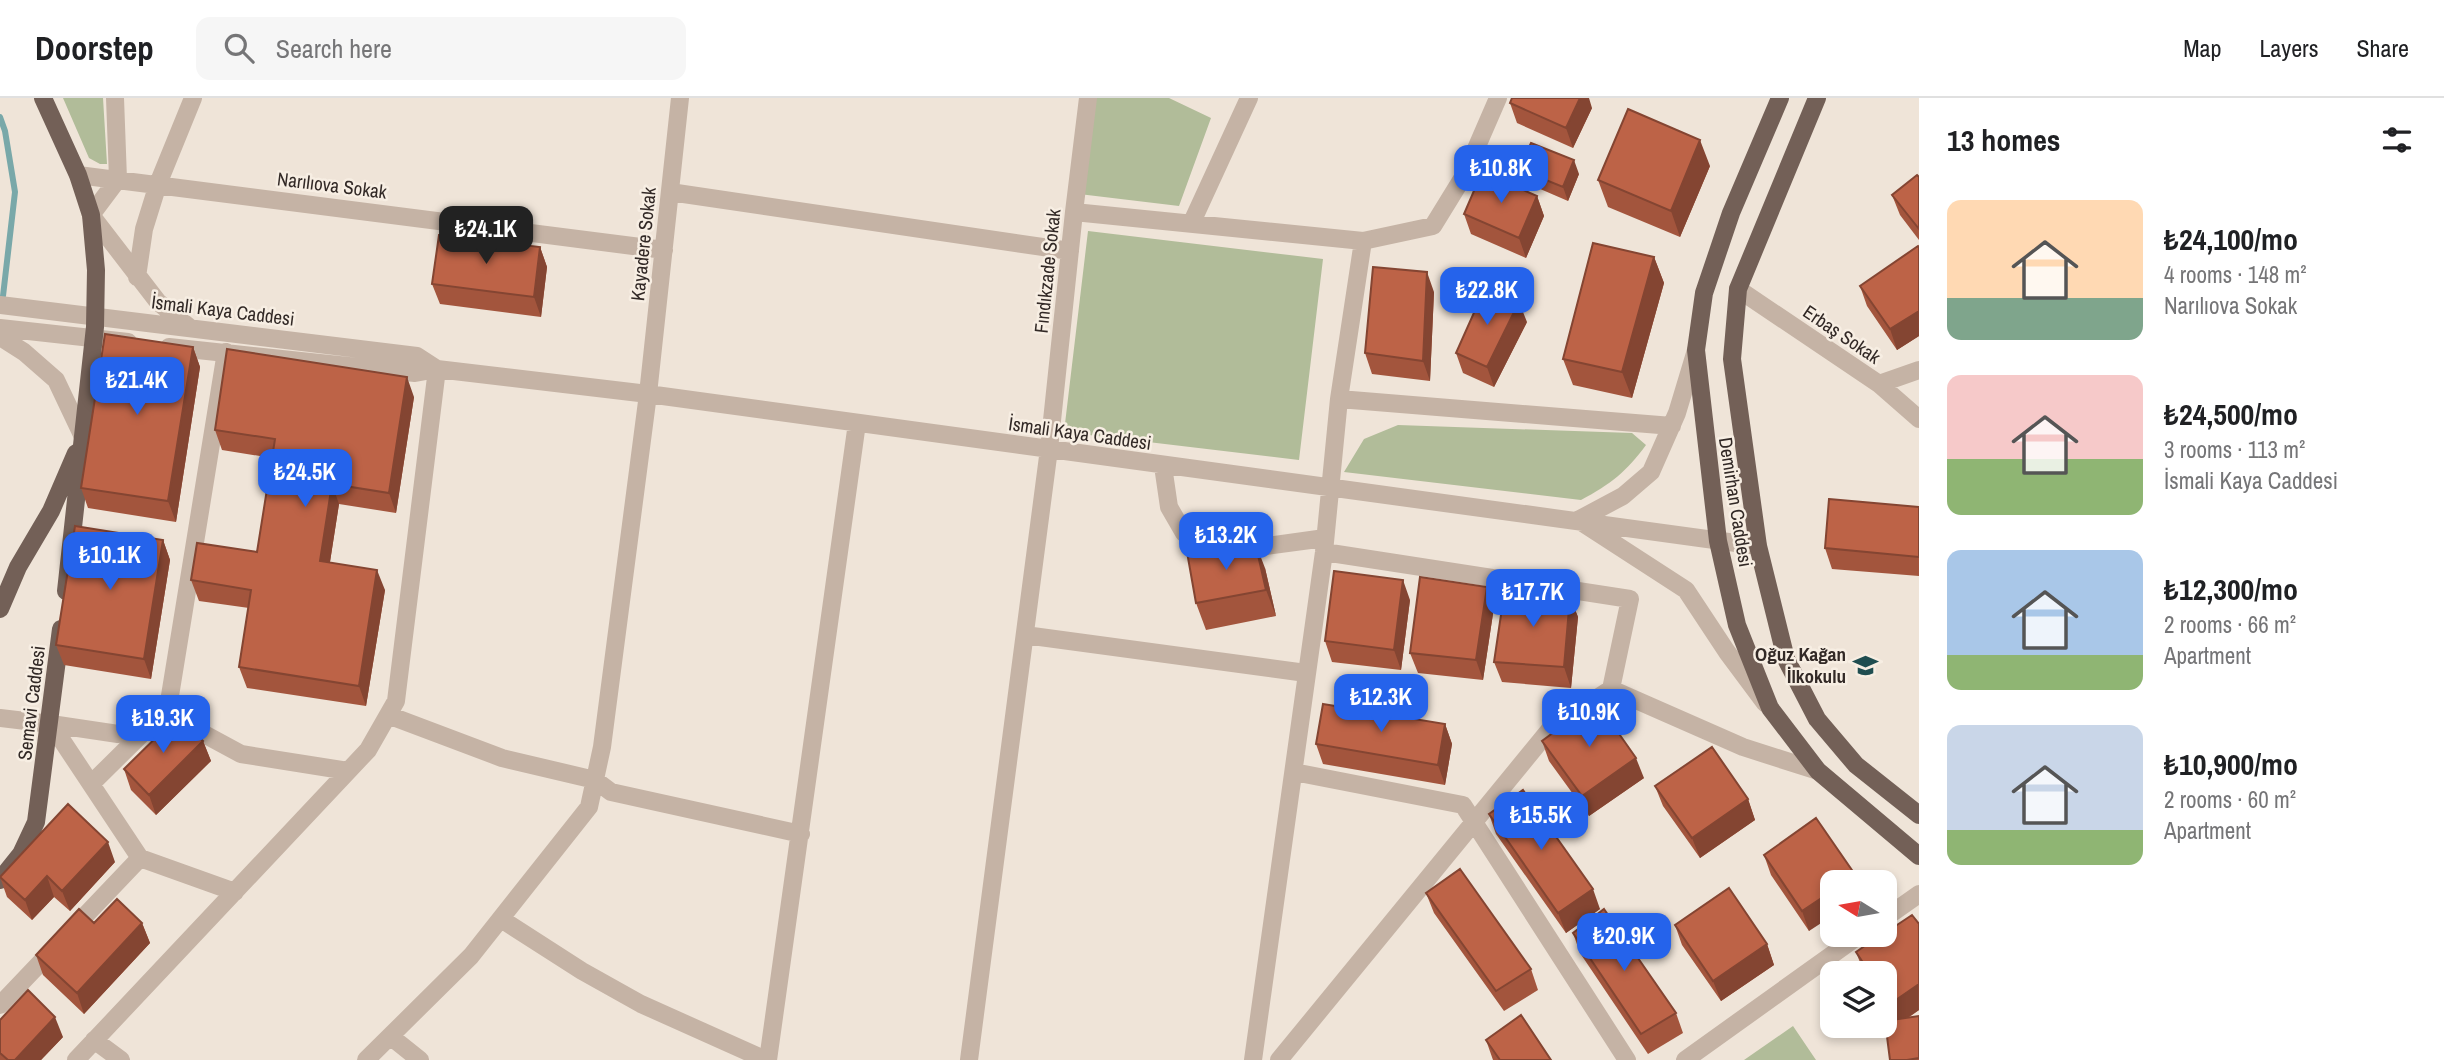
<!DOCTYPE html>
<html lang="en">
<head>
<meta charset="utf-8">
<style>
  :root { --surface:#fff; --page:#f6f6f6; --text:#202124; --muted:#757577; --line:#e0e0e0; --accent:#2563eb }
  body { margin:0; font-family:"Archivo Narrow",sans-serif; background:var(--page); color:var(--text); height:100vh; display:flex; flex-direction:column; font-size:26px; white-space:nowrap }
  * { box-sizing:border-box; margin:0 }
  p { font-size:23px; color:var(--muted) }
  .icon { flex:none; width:38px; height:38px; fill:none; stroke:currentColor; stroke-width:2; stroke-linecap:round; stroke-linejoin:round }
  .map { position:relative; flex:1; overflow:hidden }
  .details { display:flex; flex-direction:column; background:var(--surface); width:525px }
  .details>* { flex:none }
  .needle { width:46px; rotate:281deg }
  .fabs { position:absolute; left:1820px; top:772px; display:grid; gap:14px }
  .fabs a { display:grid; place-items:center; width:77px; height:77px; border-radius:14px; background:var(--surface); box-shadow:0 4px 10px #0003; font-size:35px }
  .price { position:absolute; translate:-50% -60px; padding:0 16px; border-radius:14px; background:var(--accent); color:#fff; font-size:23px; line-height:46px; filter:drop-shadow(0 2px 4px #0008) }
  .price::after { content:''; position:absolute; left:50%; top:42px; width:21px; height:16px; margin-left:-10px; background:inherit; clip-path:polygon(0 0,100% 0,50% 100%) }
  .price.selected { background:#222; color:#fff }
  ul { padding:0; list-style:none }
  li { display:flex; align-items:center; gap:21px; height:175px; padding:0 28px }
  li span { display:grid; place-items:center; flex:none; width:196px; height:140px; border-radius:14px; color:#555 }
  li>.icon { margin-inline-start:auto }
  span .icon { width:84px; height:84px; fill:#fffc; stroke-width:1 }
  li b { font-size:30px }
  h2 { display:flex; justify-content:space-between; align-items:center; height:84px; padding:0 28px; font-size:30px }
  header { display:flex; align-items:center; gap:42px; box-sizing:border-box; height:98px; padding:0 35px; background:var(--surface); border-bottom:2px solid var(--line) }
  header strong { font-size:33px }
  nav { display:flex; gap:38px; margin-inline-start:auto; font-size:24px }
  .search { width:490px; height:63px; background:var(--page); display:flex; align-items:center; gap:18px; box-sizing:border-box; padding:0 24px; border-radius:14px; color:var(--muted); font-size:26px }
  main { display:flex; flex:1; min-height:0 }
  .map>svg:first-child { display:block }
</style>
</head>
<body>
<header>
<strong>Doorstep</strong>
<div class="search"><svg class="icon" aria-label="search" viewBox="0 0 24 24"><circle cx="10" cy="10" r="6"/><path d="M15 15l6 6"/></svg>Search here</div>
<nav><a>Map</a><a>Layers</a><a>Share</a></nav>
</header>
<main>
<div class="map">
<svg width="1919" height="962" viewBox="0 0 1919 962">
  <rect width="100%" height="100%" fill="#efe4d8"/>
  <path fill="#b1bc99" d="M63,0H103L107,66H100L89,60Z
    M1095,0H1169L1211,20L1179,108L1079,96Z
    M1088,133L1323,161L1299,362L1064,334Z
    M1398,327L1632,335L1646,347C1626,374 1611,386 1581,402L1344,374L1364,341Z
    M1793,928L1816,962H1744Z"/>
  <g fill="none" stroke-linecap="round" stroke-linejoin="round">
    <path stroke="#79a8a9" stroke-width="6" d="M0,19L5,33L15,94L3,198"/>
    <path stroke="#c5b3a5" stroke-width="18" d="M115,0L118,81L91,117L158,204L189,229
      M78,77L664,152
      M670,94L1070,153
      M1074,114L1363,143L1339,301L1324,454L1253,962
      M1192,124L1249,0
      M1363,143L1433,128L1465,76L1498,0
      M137,179L144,131L158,86L193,0
      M1738,191L1879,286L1919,321
      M0,207L417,258L437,271
      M0,230L128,244
      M0,239L24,254L56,282L83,339
      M169,249L415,275L437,271L648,296L1758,448
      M1696,252L1677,315L1651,374L1623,398L1578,422L1686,492L1727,554L1765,605
      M1879,286L1919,272
      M1339,301L1672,328
      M1163,368L1169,409L1184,435L1210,450H1252L1325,440
      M1025,537L1306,575
      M1611,591L1743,649L1818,673
      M168,610L204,636L241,656L348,673
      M388,617L502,660L595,682L611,694L801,736
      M0,620L51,626L140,760L0,907
      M51,626L118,636L150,629
      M1294,674L1463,707L1627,962
      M91,686L168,610L226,254
      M140,760L235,794
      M1885,820L1919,796
      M501,821L582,873L641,906L766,962
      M390,938L420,962
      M94,942L121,962
      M76,962L368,652L396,603L437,271
      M366,962L471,858L589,709L602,649L648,296L680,0
      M768,962L857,325
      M969,962L1049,351L1074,114L1088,0
      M1279,962L1551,630L1611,591L1630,501L1324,454
      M1685,962L1861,836"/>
    <path stroke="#736057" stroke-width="18" d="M43,0L78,77L91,117L96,172L95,229L66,493
      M1780,0L1731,115L1704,195L1696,252L1718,443L1737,527L1770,610L1818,673L1919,758
      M1817,0L1738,191L1732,261L1758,448L1786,561L1817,621L1856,667L1919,717
      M0,511L18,469L51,413L76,355
      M0,782L21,756L36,724L61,531"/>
  </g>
  <path fill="#a3553d" d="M1510,5L1592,10L1573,50L1517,25Z
    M1710,68L1680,139L1608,109L1598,82Z
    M1519,71L1579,76L1568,103L1524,84Z
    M1919,79V142L1900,117L1892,97Z
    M1537,98L1544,118L1526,160L1471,136L1464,116Z
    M540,149L547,169L541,219L440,206L432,186Z
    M1919,149V238L1897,252L1867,208L1860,188Z
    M1654,159L1664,185L1632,300L1573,287L1563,261Z
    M1434,194L1430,283L1372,276L1365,255Z
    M1527,224L1494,289L1463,275L1456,255Z
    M193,249L200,269L176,424L88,410L81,390Z
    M414,299L396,415L339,406L330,464L385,492L366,608L247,590L239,569L249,510L199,503L191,482L257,454L272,360L222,352L215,332Z
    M1919,409V478L1832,471L1825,450Z
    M163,442L170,462L151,581L64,567L56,547Z
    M1265,470L1276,518L1206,532L1196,505Z
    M1570,499L1578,519L1571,590L1502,584L1494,564Z
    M1410,502L1401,572L1332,564L1325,543Z
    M1494,509L1483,582L1418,575L1410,555Z
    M1445,626L1452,646L1445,687L1323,666L1316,646Z
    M203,643L211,663L156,717L131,692L124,671Z
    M1542,643L1644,680L1589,718L1549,663Z
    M1655,688L1748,701L1755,722L1700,760L1663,708Z
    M1489,716L1600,811L1566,835L1496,736Z
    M1764,757L1856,778L1858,784H1832L1809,833L1771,777Z
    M115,764L70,813L54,799L32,822L7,799L0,779Z
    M1426,795L1531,871L1538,892L1504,913L1434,815Z
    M94,825H142L150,845L84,916L43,877L36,857Z
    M1919,826V912L1908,920L1919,918V962H1890L1895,921L1885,907V875H1864L1856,854Z
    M1675,827L1767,846L1774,867L1721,903L1682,847Z
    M1573,835L1676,915L1683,935L1648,956L1580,855Z
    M0,922L63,939L41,962H0Z
    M1486,942L1551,962H1493Z"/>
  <path fill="#844532" d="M1580,0H1589L1592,10L1573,50L1566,30Z
    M1700,42L1710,68L1680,139L1671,113Z
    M1574,62L1579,76L1568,103L1563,89Z
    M1537,98L1544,118L1526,160L1519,140Z
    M540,149L547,169L541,219L534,199Z
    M1654,159L1664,185L1632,300L1622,274Z
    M1427,174L1434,194L1430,283L1423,263Z
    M1519,204L1527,224L1494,289L1487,269Z
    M1919,213V238L1897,252L1890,231Z
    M193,249L200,269L176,424L168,403Z
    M407,279L414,299L396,415L389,395Z
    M332,386L339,406L327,483L320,463Z
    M163,442L170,462L151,581L144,561Z
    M1255,444L1265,470L1276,518L1266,492Z
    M377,472L385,492L366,608L359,588Z
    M1403,482L1410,502L1401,572L1394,552Z
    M1487,489L1494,509L1483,582L1476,562Z
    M1570,499L1578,519L1571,590L1564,569Z
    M1445,626L1452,646L1445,687L1438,667Z
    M203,643L211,663L156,717L149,697Z
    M1636,660L1644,680L1589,718L1582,698Z
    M1748,701L1755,722L1700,760L1692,740Z
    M108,744L115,764L70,813L62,793Z
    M47,778L54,799L32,822L25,802Z
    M1856,778L1858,784H1846Z
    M1593,791L1600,811L1566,835L1558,815Z
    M1832,793V818L1809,833L1802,813Z
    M142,825L150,845L84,916L77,895Z
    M1767,846L1774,867L1721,903L1713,883Z
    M1919,886V912L1898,926L1890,906Z
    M55,919L63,939L41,962H15Z"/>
  <path fill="#bd6347" stroke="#844532" stroke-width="2" d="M1512,0H1580L1566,30L1510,5Z
    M1628,11L1700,42L1671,113L1598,82Z
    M1531,45L1574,62L1563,89L1519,71Z
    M1482,74L1537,98L1519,140L1464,116Z
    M1917,77L1919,79V131L1892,97Z
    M439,137L540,149L534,199L432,186Z
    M1593,145L1654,159L1622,274L1563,261Z
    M1918,148L1919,149V213L1890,231L1860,188Z
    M1373,169L1427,174L1423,263L1365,255Z
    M1485,190L1519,204L1487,269L1456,255Z
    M105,236L193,249L168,403L81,390Z
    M227,251L407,279L389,395L332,386L320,463L377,472L359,588L239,569L251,492L191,482L197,445L257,454L275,341L215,332Z
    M1829,401L1919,409V459L1825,450Z
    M75,428L163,442L144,561L56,547Z
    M1255,444L1266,492L1196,505L1187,454Z
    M1334,473L1403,482L1394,552L1325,543Z
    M1420,479L1487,489L1476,562L1410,555Z
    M1505,490L1570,499L1564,569L1494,564Z
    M1596,603L1636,660L1582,698L1542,643Z
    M1323,606L1445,626L1438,667L1316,646Z
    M178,618L203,643L149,697L124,671Z
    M1712,649L1748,701L1692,740L1655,688Z
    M1523,692L1593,791L1558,815L1489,716Z
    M68,706L108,744L62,793L47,778L25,802L0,779Z
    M1816,720L1856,778L1846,784H1832V793L1802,813L1764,757Z
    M1460,771L1531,871L1496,893L1426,795Z
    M1729,790L1767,846L1713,883L1675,827Z
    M117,801L142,825L77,895L36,857L79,811L94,825Z
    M1604,811L1676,915L1641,936L1573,835Z
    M1912,817L1919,826V886L1890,906L1885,897V875H1870L1856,854L1882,836H1885V835Z
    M28,892L55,919L15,962H8L0,955V922Z
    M1521,917L1551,962H1500L1486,942Z
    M1919,918V960L1907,962H1890L1885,923Z"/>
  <defs>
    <symbol id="school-bare" viewBox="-9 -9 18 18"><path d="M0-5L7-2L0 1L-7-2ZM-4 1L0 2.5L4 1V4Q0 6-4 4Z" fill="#1f4d50" stroke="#f7eee3" stroke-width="2.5" paint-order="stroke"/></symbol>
  </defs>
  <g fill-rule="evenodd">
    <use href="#school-bare" x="1848" y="550" width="35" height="35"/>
  </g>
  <g text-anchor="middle" stroke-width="5" stroke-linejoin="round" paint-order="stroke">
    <g font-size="19" fill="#322926" stroke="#f7eee3">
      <text transform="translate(332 87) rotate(7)" y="7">Narılıova Sokak</text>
      <text transform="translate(643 146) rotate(-84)" y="7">Kayadere Sokak</text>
      <text transform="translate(1047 173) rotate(-84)" y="7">Fındıkzade Sokak</text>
      <text transform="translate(223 212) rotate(7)" y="7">İsmali Kaya Caddesi</text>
      <text transform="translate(1842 236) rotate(34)" y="7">Erbaş Sokak</text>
      <text transform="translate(1080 335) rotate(8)" y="7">İsmali Kaya Caddesi</text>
      <text transform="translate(1736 404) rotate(81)" y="7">Demirhan Caddesi</text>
      <text transform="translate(31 605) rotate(-83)" y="7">Semavi Caddesi</text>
    </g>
    <g font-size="19" font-weight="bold" fill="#322926" stroke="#f7eee3" text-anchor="end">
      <text x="1846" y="563">Oğuz Kağan<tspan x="1846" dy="22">İlkokulu</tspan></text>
    </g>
  </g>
</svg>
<div class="fabs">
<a><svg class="needle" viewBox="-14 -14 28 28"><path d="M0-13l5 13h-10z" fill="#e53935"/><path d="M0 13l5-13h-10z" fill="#757577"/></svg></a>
<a><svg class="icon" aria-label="layers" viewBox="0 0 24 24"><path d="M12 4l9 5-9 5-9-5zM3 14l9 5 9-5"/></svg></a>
</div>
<b class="price" style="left:1501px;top:107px">₺10.8K</b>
<b class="price selected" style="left:486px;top:168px">₺24.1K</b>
<b class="price" style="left:1487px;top:229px">₺22.8K</b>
<b class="price" style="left:137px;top:319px">₺21.4K</b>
<b class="price" style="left:305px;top:411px">₺24.5K</b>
<b class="price" style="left:1226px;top:474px">₺13.2K</b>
<b class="price" style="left:110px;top:494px">₺10.1K</b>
<b class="price" style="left:1533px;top:531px">₺17.7K</b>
<b class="price" style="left:1381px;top:636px">₺12.3K</b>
<b class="price" style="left:1589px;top:651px">₺10.9K</b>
<b class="price" style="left:163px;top:657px">₺19.3K</b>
<b class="price" style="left:1541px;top:754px">₺15.5K</b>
<b class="price" style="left:1624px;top:875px">₺20.9K</b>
</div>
<section class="details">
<h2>13 homes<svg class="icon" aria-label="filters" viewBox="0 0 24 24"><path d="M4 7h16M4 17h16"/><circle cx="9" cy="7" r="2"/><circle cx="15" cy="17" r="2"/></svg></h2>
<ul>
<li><span style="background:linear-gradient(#ffd9b3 70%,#7fa58c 0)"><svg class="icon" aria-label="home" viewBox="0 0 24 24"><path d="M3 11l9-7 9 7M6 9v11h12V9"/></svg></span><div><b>₺24,100/mo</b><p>4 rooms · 148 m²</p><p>Narılıova Sokak</p></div></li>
<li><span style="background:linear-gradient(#f6c9c9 60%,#8fb573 0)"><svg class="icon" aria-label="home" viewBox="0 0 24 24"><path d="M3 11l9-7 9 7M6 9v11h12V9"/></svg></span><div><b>₺24,500/mo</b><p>3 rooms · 113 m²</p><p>İsmali Kaya Caddesi</p></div></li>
<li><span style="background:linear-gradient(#a9c7e8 75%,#8fb573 0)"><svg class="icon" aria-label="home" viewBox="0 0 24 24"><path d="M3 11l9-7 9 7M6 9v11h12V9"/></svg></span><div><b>₺12,300/mo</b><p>2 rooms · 66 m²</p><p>Apartment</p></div></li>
<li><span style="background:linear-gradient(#c9d6e8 75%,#8fb573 0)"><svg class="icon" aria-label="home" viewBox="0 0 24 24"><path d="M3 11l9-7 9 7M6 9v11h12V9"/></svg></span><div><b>₺10,900/mo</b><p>2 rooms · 60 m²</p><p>Apartment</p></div></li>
</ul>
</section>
</main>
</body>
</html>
